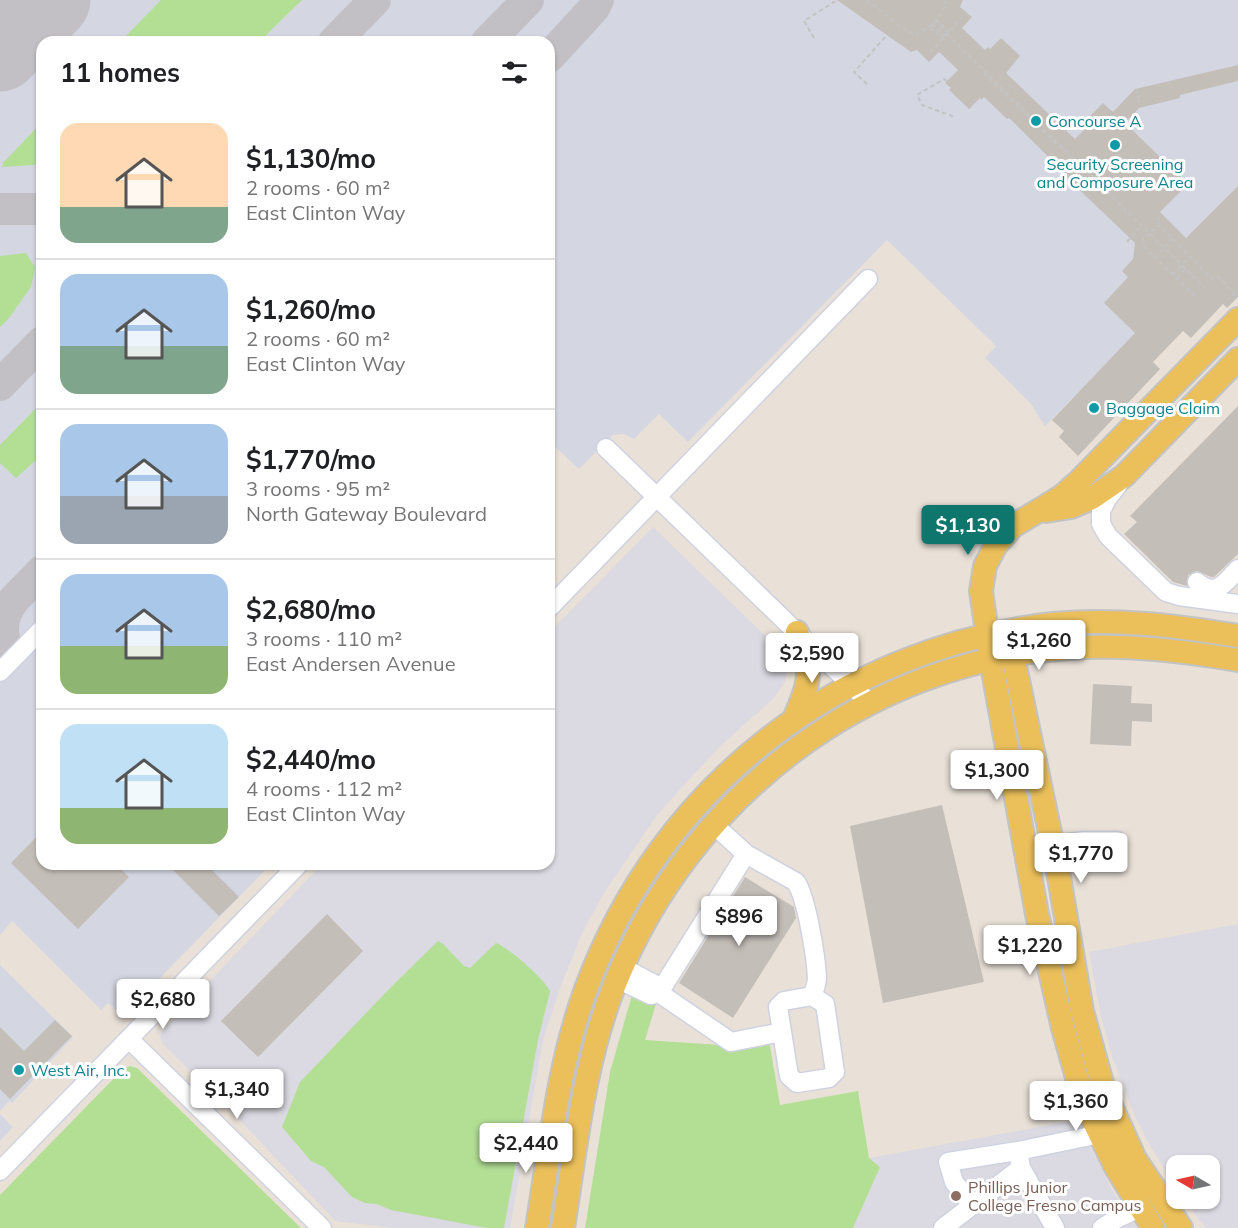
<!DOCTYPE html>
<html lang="en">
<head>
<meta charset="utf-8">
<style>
  :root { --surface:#fff; --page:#f2f2f2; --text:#202124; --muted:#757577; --line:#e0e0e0; --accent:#0f766e }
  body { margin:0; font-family:Mulish,sans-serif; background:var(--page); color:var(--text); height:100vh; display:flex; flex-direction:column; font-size:22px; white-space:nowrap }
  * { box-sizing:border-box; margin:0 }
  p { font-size:20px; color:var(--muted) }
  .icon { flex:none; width:33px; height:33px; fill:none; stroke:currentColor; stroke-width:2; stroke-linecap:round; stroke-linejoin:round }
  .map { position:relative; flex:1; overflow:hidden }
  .sheet { position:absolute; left:36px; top:36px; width:519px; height:834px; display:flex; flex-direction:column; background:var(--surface); border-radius:18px; box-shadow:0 2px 4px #0004 }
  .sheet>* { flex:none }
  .needle { width:39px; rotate:279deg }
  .buttons { position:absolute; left:1166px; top:1155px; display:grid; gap:12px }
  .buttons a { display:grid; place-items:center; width:54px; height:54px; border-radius:12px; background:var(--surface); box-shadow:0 2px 4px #0004; font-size:30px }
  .price { position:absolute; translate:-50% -51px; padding:0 14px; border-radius:6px; background:#fff; color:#222; font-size:20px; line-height:39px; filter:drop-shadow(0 2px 3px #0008) }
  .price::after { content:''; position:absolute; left:50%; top:36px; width:18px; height:14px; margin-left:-9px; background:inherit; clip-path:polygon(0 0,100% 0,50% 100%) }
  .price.on { background:var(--accent); color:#fff }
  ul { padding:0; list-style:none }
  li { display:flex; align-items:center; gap:18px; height:150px; padding:0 24px }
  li+li { border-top:2px solid var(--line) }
  li span { display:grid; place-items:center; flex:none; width:168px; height:120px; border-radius:18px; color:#555 }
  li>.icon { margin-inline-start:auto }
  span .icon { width:72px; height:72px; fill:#fffc; stroke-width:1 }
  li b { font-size:26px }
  h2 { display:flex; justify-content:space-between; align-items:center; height:72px; padding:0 24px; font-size:26px }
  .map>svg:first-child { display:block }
</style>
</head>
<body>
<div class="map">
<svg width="1238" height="1228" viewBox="0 0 1238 1228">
  <rect width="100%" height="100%" fill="#e9e1d8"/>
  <path fill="#dbd9e1" d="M653,527L781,651L785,661L787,671L785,682L774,698L718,748L657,815L602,896L580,938L560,988L543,1040L510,1228H393L335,1221L238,1118L162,1043L160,1036L161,1032L322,864H549V633Z
    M1238,924V1228H1206L1183,1199L1209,1198V1166H1176V1188L1148,1142L1133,1112L1112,1056L1101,1016L1089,952Z
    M1077,1120L1111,1188L1137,1228H853L880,1167L869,1158Z"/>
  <path fill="#d4d7e2" d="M0,0H1238V231L1045,426L1031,404L985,358L996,346L887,240L688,442L659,414L634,439L624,434L613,435L579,469L549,441V42H42V864H271L123,1016L108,1003L101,1010L12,921L0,935Z
    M0,965L73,1037L12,1103L9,1101L0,1111Z
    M0,1114L13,1127L0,1141Z"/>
  <path fill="#b3df95" d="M161,0H302L259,42H120Z
    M42,122V160L34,165L2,167L3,163Z
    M26,253L35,267L31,287L9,318L0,327V256Z
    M42,402V455L16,478L0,463V445Z
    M438,941L442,943L464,966L470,968L496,943C509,948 543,978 550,991L538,1040L504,1228H487L391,1210L377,1204L365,1203L352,1197L324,1167L311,1161L282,1127L300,1082L392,986Z
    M632,995L656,1004L645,1040L735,1046L769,1040L780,1105L858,1091L869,1158L880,1167L853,1228H585L610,1072Z
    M130,1066L137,1068L301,1228H0V1195L123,1069Z"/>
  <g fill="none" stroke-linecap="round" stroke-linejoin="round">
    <path stroke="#c2c0c4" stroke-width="32" d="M334,42L375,0
      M487,42L528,0
      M549,57L594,8L598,0
      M0,209H42
      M0,385L42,342
      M0,614L42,571
      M10,653C0,636 0,618 13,601"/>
    <path stroke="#c2c0c4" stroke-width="81" d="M0,51L50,0"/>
  </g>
  <path fill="#c4beb8" d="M837,0H963L960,7L972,17L962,28L985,50L988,47L990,49L1001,38L1020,56L1006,73L1075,139L1094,120L1090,116L1103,103L1113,112L1135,89L1238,65V81L1180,95V98L1139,108L1125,123L1188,184L1160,212L1186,238L1238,186V297L1227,308L1223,304L1191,338L1183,331L1153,362L1160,369L1078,456L1059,437L1064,431L1052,420L1135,333L1104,303L1128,277L1122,271L1133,259L1135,243L1066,177L1068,176L1009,118L1007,119L984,97L981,100L980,98L969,109L949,90L951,88L945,83L958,70L939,52L929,62L917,50L911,52Z
    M1238,406V554L1214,577H1211L1197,571L1188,575L1187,586L1173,582L1124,534L1137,522L1130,516Z
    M1093,684L1132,686L1131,703L1152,704V722L1132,721L1131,746L1090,744Z
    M942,805L984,982L883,1003L850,826Z
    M42,831V864H116L129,877L78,929L11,863Z
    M167,864H206L239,897L219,916Z
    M745,877L794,907L796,918L733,1018L679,983Z
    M327,914L363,951L258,1057L221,1021Z
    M55,1020L72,1036L10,1099L0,1089V1027L24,1051Z"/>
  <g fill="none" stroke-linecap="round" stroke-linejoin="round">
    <defs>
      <path id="minor" d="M606,448L870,703
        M1118,485L1107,499L1101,511V524L1108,536L1166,592L1179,596L1238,604
        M1197,582C1216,598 1225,583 1238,569
        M549,608L868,279
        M0,672L42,629
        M713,824L746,854L659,993L731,1042L782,1032L789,1076L797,1083L829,1078L835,1072L825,1004L812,996L784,1001L778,1007L782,1032
        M1053,845L1084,841H1117
        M746,854L796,882C807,899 816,957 817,978C817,984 814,991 812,996
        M617,979L651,995L659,993L656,985L622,967
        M129,1039L322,1228
        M1021,1168L1055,1228
        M0,1171L299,864
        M972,1205L954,1182L948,1162L1018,1151
        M943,1228L1021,1168L1018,1151L1100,1134
        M1102,1228L1118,1218L1140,1208"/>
      <path id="major" d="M1046,511L1071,507L1092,498L1124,476L1238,359
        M1010,642L1058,871L1082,1011L1104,1090L1135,1159L1181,1228
        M794,719C812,679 812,672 797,632
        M537,1228C550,1148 558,1065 586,989C660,788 839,647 1053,624C1116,618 1177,626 1238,636
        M563,1228C576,1147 584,1061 615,984C691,796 866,661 1070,648C1127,644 1182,651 1238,660
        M1153,1228L1115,1166L1083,1099L1063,1028L1037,914L991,660L981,591L985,566L996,545L1013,526L1061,497L1078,482L1238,319"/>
    </defs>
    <use href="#minor" stroke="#ced2e0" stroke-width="21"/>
    <use href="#major" stroke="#c3c3c3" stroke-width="26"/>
    <path stroke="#c3c3c3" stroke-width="2" stroke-dasharray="4.5 3" stroke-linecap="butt" d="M867,0L900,26L915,35C929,29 940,18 946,4L944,0
      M936,19L949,32
      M935,20L948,33
      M933,23L946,35
      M931,24L944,37
      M929,26L932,29L930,31L932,29L943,39
      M947,34L1205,288
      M814,38L804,21L837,0
      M930,53L964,15
      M983,73L1062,149
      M947,81L944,79L917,95L922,105L952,116L954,120
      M867,84L854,72L887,35
      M1136,92H1139
      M1137,97L1140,96
      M1138,101L1140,100
      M1158,215L1159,225
      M1127,242L1141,226
      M1155,258L1172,239
      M1173,274L1190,256
      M1217,276L1233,292L1234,296
      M1177,278L1185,269
      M1195,296L1145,248L1143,239L1159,225L1213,280"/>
    <use href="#minor" stroke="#fff" stroke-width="18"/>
    <use href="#major" stroke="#ebc05b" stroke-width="22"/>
  </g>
  <g fill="#0f9aa8" stroke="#fff" stroke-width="2">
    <circle cx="1036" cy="121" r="6"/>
    <circle cx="1115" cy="145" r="6"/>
    <circle cx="1094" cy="408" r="6"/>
    <circle cx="19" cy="1070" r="6"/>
  </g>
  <circle fill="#8d6e63" stroke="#fff" stroke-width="2" cx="956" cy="1196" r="6"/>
  <g text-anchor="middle" stroke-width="6" stroke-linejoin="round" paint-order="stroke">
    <g font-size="16" fill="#0d838f" stroke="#fff" text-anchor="start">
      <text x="1048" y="127">Concourse A</text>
      <text x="1115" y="170" text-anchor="middle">Security Screening<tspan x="1115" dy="18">and Composure Area</tspan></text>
      <text x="1106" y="414">Baggage Claim</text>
      <text x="31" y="1076">West Air, Inc.</text>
    </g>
    <g font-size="16" fill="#785e54" stroke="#fff" text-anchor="start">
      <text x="968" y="1193">Phillips Junior<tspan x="968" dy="18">College Fresno Campus</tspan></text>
    </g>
  </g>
</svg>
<div class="buttons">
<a><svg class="needle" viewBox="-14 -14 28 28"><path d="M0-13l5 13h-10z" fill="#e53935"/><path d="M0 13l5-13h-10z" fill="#757577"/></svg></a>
</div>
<b class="price on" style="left:968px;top:556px">$1,130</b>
<b class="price" style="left:1039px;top:671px">$1,260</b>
<b class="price" style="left:812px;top:684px">$2,590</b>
<b class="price" style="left:997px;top:801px">$1,300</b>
<b class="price" style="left:1081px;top:884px">$1,770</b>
<b class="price" style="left:739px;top:947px">$896</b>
<b class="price" style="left:1030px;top:976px">$1,220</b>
<b class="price" style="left:163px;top:1030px">$2,680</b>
<b class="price" style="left:237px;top:1120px">$1,340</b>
<b class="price" style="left:1076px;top:1132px">$1,360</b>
<b class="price" style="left:526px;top:1174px">$2,440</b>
<section class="sheet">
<h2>11 homes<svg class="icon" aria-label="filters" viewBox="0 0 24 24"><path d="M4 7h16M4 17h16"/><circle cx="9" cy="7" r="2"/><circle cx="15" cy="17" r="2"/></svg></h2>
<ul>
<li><span style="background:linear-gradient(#ffd9b3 70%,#7fa58c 0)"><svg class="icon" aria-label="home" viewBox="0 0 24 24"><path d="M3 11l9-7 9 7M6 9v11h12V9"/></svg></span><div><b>$1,130/mo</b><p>2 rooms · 60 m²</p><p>East Clinton Way</p></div></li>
<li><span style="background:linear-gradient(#a9c7e8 60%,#7fa58c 0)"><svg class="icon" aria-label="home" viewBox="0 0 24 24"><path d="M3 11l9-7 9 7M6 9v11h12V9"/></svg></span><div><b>$1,260/mo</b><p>2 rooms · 60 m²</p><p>East Clinton Way</p></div></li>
<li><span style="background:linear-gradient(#a9c7e8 60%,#9aa5b1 0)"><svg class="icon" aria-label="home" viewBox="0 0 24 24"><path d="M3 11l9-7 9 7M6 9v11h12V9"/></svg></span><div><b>$1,770/mo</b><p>3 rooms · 95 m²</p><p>North Gateway Boulevard</p></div></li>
<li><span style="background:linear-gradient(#a9c7e8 60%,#8fb573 0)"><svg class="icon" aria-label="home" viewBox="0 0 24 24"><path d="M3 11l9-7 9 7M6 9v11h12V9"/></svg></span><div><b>$2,680/mo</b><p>3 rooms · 110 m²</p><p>East Andersen Avenue</p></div></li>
<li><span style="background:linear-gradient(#bfe0f5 70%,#8fb573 0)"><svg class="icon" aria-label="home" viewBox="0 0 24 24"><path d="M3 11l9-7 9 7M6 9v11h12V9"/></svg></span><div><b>$2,440/mo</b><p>4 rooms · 112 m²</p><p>East Clinton Way</p></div></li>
</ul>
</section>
</div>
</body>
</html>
